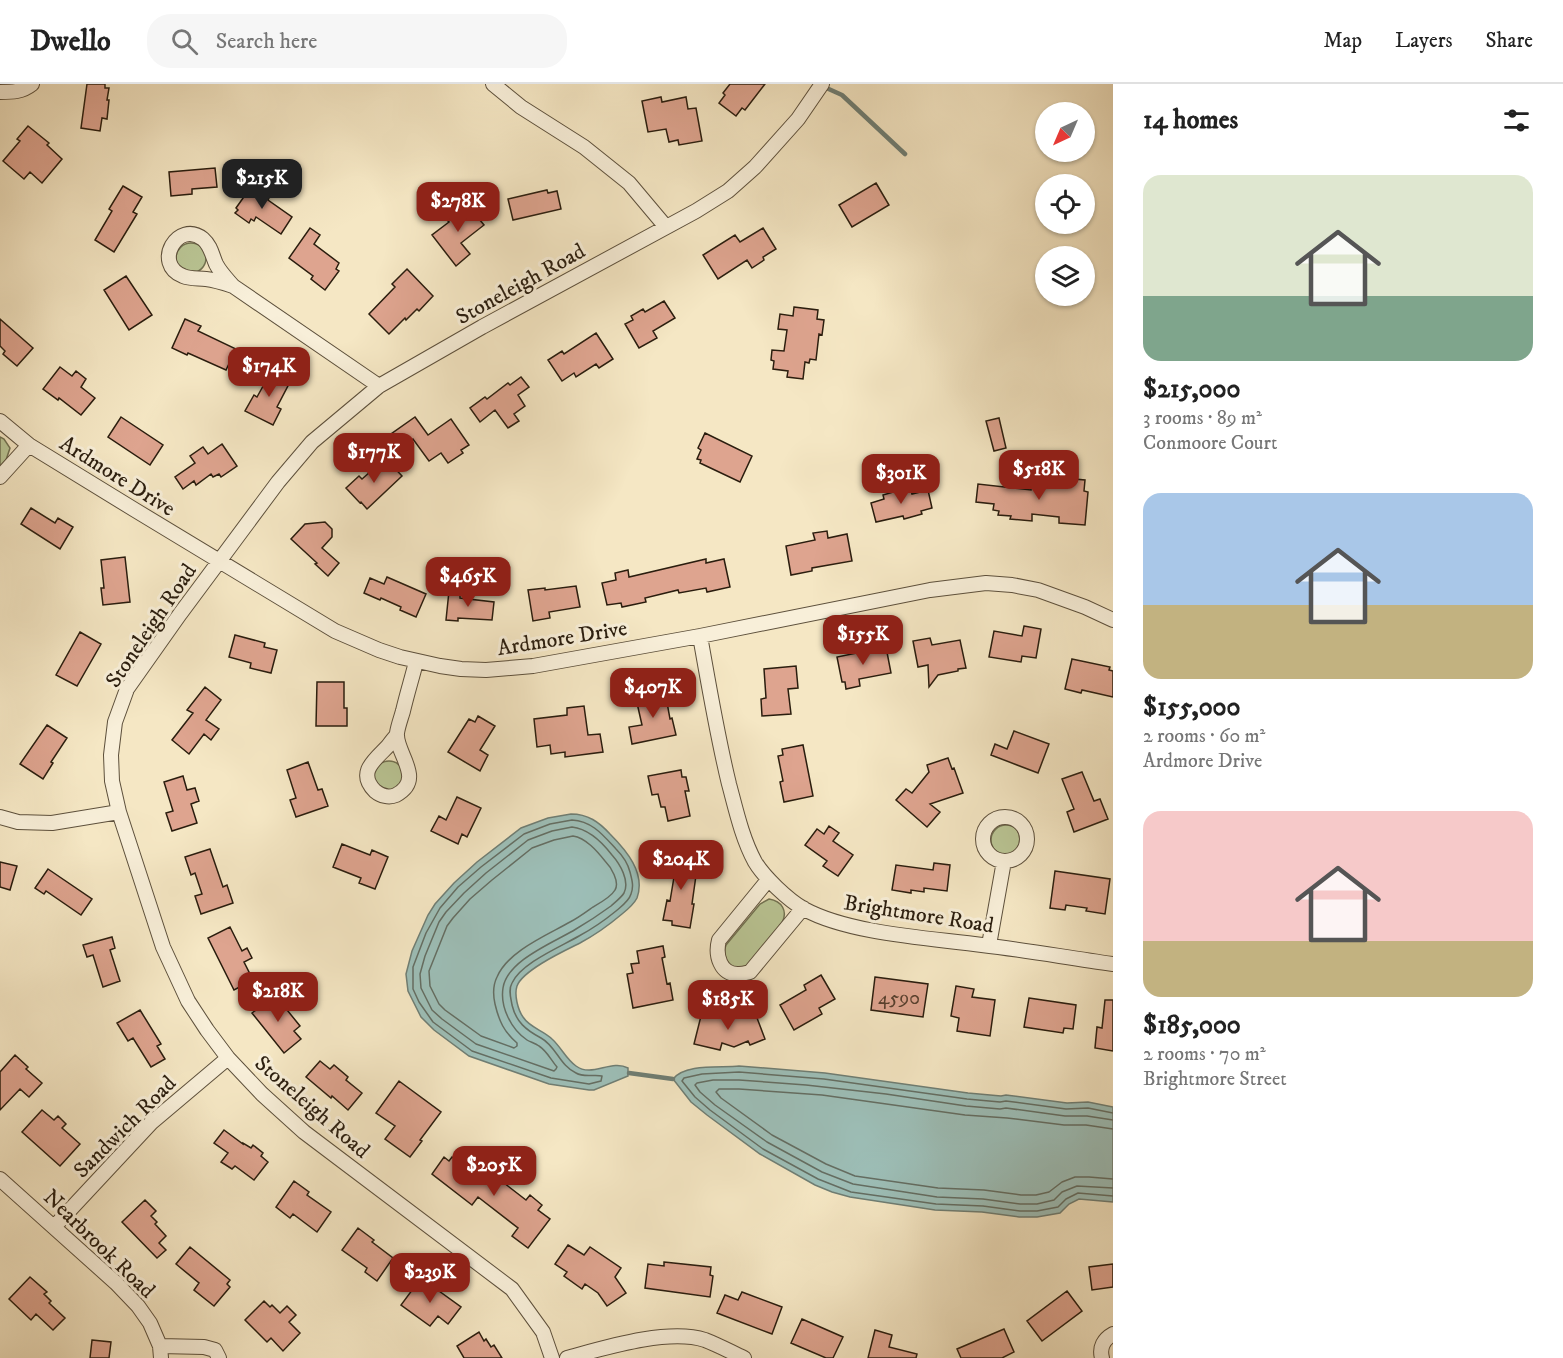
<!DOCTYPE html>
<html lang="en">
<head>
<meta charset="utf-8">
<style>
  :root { --surface:#fff; --page:#f6f6f6; --text:#222; --muted:#767676; --line:#e0e0e0; --accent:#8f2418 }
  body { margin:0; font-family:"IM FELL DW Pica",serif; background:var(--page); color:var(--text); height:100vh; display:flex; flex-direction:column; font-size:22px; white-space:nowrap }
  * { box-sizing:border-box; margin:0 }
  p { font-size:20px; color:var(--muted) }
  .icon { flex:none; width:33px; height:33px; fill:none; stroke:currentColor; stroke-width:2; stroke-linecap:round; stroke-linejoin:round }
  .map { position:relative; flex:1; overflow:hidden }
  .drawer { display:flex; flex-direction:column; background:var(--surface); width:450px }
  .drawer>* { flex:none }
  .needle { width:39px; rotate:224deg }
  .fabs { position:absolute; left:1035px; top:18px; display:grid; gap:12px }
  .fabs a { display:grid; place-items:center; width:60px; height:60px; border-radius:50%; background:var(--surface); box-shadow:0 2px 4px #0004; font-size:30px }
  .price { position:absolute; translate:-50% -51px; padding:0 14px; border-radius:12px; background:var(--accent); color:#fff; font-size:20px; line-height:39px; filter:drop-shadow(0 2px 3px #0008) }
  .price::after { content:''; position:absolute; left:50%; top:36px; width:18px; height:14px; margin-left:-9px; background:inherit; clip-path:polygon(0 0,100% 0,50% 100%) }
  .price.current { background:#222; color:#fff }
  ul { padding:0; list-style:none }
  li { display:grid; align-content:center; gap:12px; height:318px; padding:0 30px }
  li span { display:grid; place-items:center; height:186px; border-radius:18px; color:#555 }
  li>.icon { margin-inline-start:auto }
  span .icon { width:108px; height:108px; fill:#fffc; stroke-width:1 }
  li b { font-size:26px }
  h2 { display:flex; justify-content:space-between; align-items:center; height:72px; padding:0 30px; font-size:26px }
  header { display:flex; align-items:center; gap:36px; box-sizing:border-box; height:84px; padding:0 30px; background:var(--surface); border-bottom:2px solid var(--line) }
  header strong { font-size:28px }
  nav { display:flex; gap:33px; margin-inline-start:auto; font-size:21px }
  .search { width:420px; height:54px; background:var(--page); display:flex; align-items:center; gap:15px; box-sizing:border-box; padding:0 21px; border-radius:24px; color:var(--muted); font-size:22px }
  main { display:flex; flex:1; min-height:0 }
  .map>svg:first-child { display:block }
</style>
</head>
<body>
<header>
<strong>Dwello</strong>
<div class="search"><svg class="icon" aria-label="search" viewBox="0 0 24 24"><circle cx="10" cy="10" r="6"/><path d="M15 15l6 6"/></svg>Search here</div>
<nav><a>Map</a><a>Layers</a><a>Share</a></nav>
</header>
<main>
<div class="map">
<svg width="1113" height="1274" viewBox="0 0 1113 1274">
  <rect width="100%" height="100%" fill="#f5e7c4"/>
  <filter id="stains"><feTurbulence type="fractalNoise" baseFrequency=".00333" numOctaves="4"/><feColorMatrix values="0 0 0 0 .2 0 0 0 0 .09 0 0 0 0 .02 0 0 0 .5 -.17"/></filter>
  <radialGradient id="worn" r=".72"><stop offset=".6" stop-color="#630" stop-opacity="0"/><stop offset="1" stop-color="#630" stop-opacity=".3"/></radialGradient>
  <path fill="#bac695" stroke="#727252" stroke-width="1.5" d="M176 174a15 15 0 1 1 30 0a15 15 0 1 1-30 0Z
    M0,353L4,355L10,364L6,376L0,383Z
    M374 692a15 15 0 1 1 30 0a15 15 0 1 1-30 0Z
    M991 756a15 15 0 1 1 30 0a15 15 0 1 1-30 0Z
    M769,815C782,817 788,827 782,839L750,879L745,883L735,885C727,878 722,872 726,861L760,820Z"/>
  <path fill="#9dbfb8" stroke="#6f7e74" stroke-width="1.5" d="M571,730C588,730 599,738 610,750C626,766 646,789 637,814C634,820 627,826 622,830C609,841 595,851 580,859C564,867 523,886 517,902C514,911 518,926 523,933C530,944 543,946 552,955C561,963 566,975 576,982C592,994 611,975 628,984V992L594,1006H589L549,1000L469,972L434,946L421,933L408,907L406,890L412,867L428,831L435,820L454,799L477,778L521,744L548,734Z
    M739,982L825,989L968,1009L1001,1012L1006,1011L1067,1019L1088,1018L1113,1023V1118L1079,1115L1069,1120L1060,1129L1037,1133H1019L982,1128L935,1126L850,1113L832,1108L815,1101L760,1070L707,1031L691,1018L673,995C685,979 721,984 739,982Z"/>
  <g fill="none" stroke-linecap="round" stroke-linejoin="round">
    <path stroke="#646e63" stroke-width="1.5" d="M572,736C592,737 603,751 616,765C622,771 628,780 630,788C632,796 634,802 631,810C629,817 622,822 616,827C605,836 592,845 579,852C560,863 521,879 512,899C508,906 511,914 512,921C516,938 526,946 541,954C556,962 560,982 576,989C584,994 594,990 602,992L601,997L589,1000L551,994L472,967L433,938L419,918L413,905V883L426,849L440,824L458,803L481,783L524,750L550,740Z
      M572,743C589,745 602,758 612,771C620,780 630,797 624,809C621,814 615,818 611,822C600,830 588,838 576,845C555,858 507,876 503,904C500,923 511,945 527,956C530,958 535,959 539,962C547,967 551,976 557,983L556,985L554,987L476,960L442,935L432,926L421,904L420,890L425,872L439,838L446,828L464,809L486,789L528,756L552,747Z
      M573,752C586,754 597,767 605,777C611,783 620,798 615,806C611,813 600,819 593,823C586,828 578,834 570,838C547,851 508,867 497,893C493,901 493,911 495,920C499,937 504,948 517,959V962L514,964L481,952L445,926L439,920L430,902L429,887L447,842L453,834L470,815L492,796L532,764L554,756Z
      M1113,1029L1088,1024L1066,1025L1006,1017L1000,1018L967,1015L824,995L739,988L702,990L684,994L682,997L695,1013L710,1026L763,1065L818,1095L851,1108L936,1120L983,1122L1020,1127H1037L1058,1123L1066,1115L1078,1109L1113,1112
      M1113,1036L1087,1032H1065L1006,1024L1000,1025L966,1022L886,1010L806,1001L739,996H713L697,999L695,1001L700,1008L715,1021L767,1058L822,1088L853,1100L937,1113L983,1115L1020,1120H1037L1054,1116L1062,1108L1077,1102L1113,1104
      M1113,1045L1086,1041H1064L1007,1034L965,1031L822,1011L739,1005H719L716,1008L721,1014L772,1051L826,1080L855,1092L938,1104L984,1106L1021,1111H1036L1049,1108L1062,1098L1075,1093H1089L1113,1095"/>
    <path stroke="#6f7e74" stroke-width="4.5" d="M822,2L842,11L905,70
      M629,989L673,995"/>
  </g>
  <path fill="#dea48f" stroke="#2a1d0e" stroke-width="1.5" d="M87,0H105V4H109L107,16H109L107,35L102,34L100,47L81,44Z
    M730,0H765L745,26L742,24L736,32L719,19L725,11L723,9Z
    M661,13L662,18L686,13L688,25L696,24L702,57L679,61L678,56L669,58L666,45L648,48L642,17Z
    M28,42L49,59L47,61L62,75L42,99L30,88L24,95L3,77L20,57L17,55Z
    M215,84L217,103L192,105V110L171,112L169,88Z
    M876,99L889,121L852,143L839,121Z
    M253,100L270,112L268,116L292,133L281,150L256,133L254,137L251,135L249,139L235,129L238,126L236,124Z
    M123,102L142,113L133,128L137,130L114,168L95,156L112,127L109,125Z
    M547,106L548,109L557,107L561,125L513,136L508,115Z
    M465,118L484,141L461,159L470,170L456,182L432,151L449,138L445,134Z
    M310,144L320,151L314,160L339,179L336,185L339,187L325,206L311,195L313,192L289,174Z
    M763,144L776,165L763,173L764,176L752,184L747,176L718,195L703,171L735,151L740,158Z
    M407,185L433,212L419,227L417,225L406,236L405,234L389,250L369,230L395,203L392,200Z
    M126,192L152,231L129,246L104,206Z
    M664,217L675,234L653,247L657,254L639,264L625,240L633,236L631,232L643,225L645,228Z
    M794,223L818,226L817,235L824,236L822,251L819,250L816,276L810,275L809,279L805,278L803,295L787,293L788,287L773,285L774,277L771,276L772,266L784,267L787,246L778,245L780,230L793,232Z
    M0,235L33,264L17,282L3,270L5,267L0,262Z
    M185,235L201,242L198,247L236,265L226,286L188,269L187,271L172,264Z
    M596,249L613,275L599,284L596,280L576,293L574,289L562,297L548,276L562,267L564,270Z
    M60,283L72,292L76,287L86,295L81,303L95,314L81,331L59,314L58,316L43,305Z
    M272,286L291,296L277,323L281,325L273,341L245,327L254,311L257,313Z
    M521,293L529,303L518,311L525,322L514,330L519,337L508,344L495,326L480,338L470,324L485,313L487,315L508,299L510,301Z
    M121,333L163,361L150,381L108,353Z
    M415,333L428,351L451,335L469,361L461,366L463,369L448,379L441,369L429,377L413,355L402,364L391,350Z
    M999,334L1006,364L994,367L986,337Z
    M705,349L752,372L740,398L700,379L701,376L697,375L701,366L698,364Z
    M222,360L237,382L221,393L219,390L213,393L211,390L196,401L194,397L183,405L175,393L195,379L190,372L203,363L208,370Z
    M388,377L402,392L367,425L361,418L360,419L346,404L359,392L362,395L379,380L382,383Z
    M1063,394L1085,396L1084,407L1088,408L1085,441L1059,439V433L1032,430V437L1010,435L1011,432L998,431L999,427L993,426L994,420L976,418L978,400L1031,406V399L1063,403Z
    M910,403L912,410L928,406L932,424L921,427L922,430L904,435L903,432L876,438L871,419L884,415L883,411Z
    M31,424L55,439L58,434L73,443L60,465L21,440Z
    M325,438L332,445V453L322,464L339,479L328,492L315,480L317,479L291,455L305,440Z
    M827,447L828,454L847,450L852,477L812,484V487L791,491L786,462L815,456L813,449Z
    M125,473L130,518L103,521L101,504H104L101,476Z
    M706,475V479L724,475L730,503L707,508L706,504L679,509L678,506L645,514L646,518L622,523L621,519L607,521L602,499L616,496L615,489L628,486L629,493Z
    M387,493L426,510L416,533L400,526L401,523L381,514L380,516L364,509L370,494L384,500Z
    M576,502L580,523L549,528L550,534L533,537L528,506L545,504V506Z
    M449,507L460,508V514L494,518L492,536L458,534V537L446,536Z
    M1024,542L1041,545L1036,574L1022,572L1021,578L989,573L994,547L1022,552Z
    M80,548L101,560L77,602L56,591Z
    M235,551L265,559L264,563L277,566L271,589L250,584L251,579L229,573Z
    M930,554L932,561L960,556L966,584L958,585V587L938,591L929,603L928,581L918,583L913,557Z
    M886,563L891,589L859,595L860,602L846,605L845,598H842L837,573Z
    M1072,575L1110,583L1109,586L1113,587V613L1082,606L1081,609L1065,605Z
    M796,582L798,604L788,605L791,630L762,632L761,615L766,614L764,585Z
    M317,598H344V624H347V642H316Z
    M205,603L221,616L206,636L219,645L211,656L204,650L189,670L172,656L193,629L187,626Z
    M661,605L662,614L666,613L670,635L672,634L676,651L632,660L629,643L642,641L637,619L642,618L640,610Z
    M584,622L588,651L600,650L603,668L565,673V668L551,670L550,661L537,663L534,635L567,631V624Z
    M478,632L495,642L480,666L488,671L480,687L448,668L469,635L475,638Z
    M47,641L67,654L51,678L53,679L43,695L20,680Z
    M1014,647L1049,660L1038,689L991,671L995,660L1007,665Z
    M803,661L813,712L784,718L780,698L783,697L778,672L783,671L782,665Z
    M948,674L952,685L954,684L963,709L930,720L940,728L927,743L896,716L906,705L912,709L929,688L927,681Z
    M308,678L318,706L322,705L328,722L296,733L290,716L296,714L287,686Z
    M681,686L682,693H686L689,707H685L690,732L668,737L665,723H661L658,710L652,711L648,692Z
    M1082,688L1094,717L1100,715L1108,735L1074,748L1067,728L1074,725L1062,695Z
    M183,692L187,706L195,704L199,717L191,720L197,739L172,747L166,729L173,727L164,698Z
    M457,713L481,724L467,753L462,750L458,760L431,747L439,732L446,736Z
    M829,742L839,749L833,757L853,771L838,792L823,782L827,777L805,761L817,745L824,750Z
    M342,760L370,771L372,766L388,773L375,805L359,799L361,794L333,783Z
    M210,765L223,803L227,801L233,819L201,830L195,812L202,810L195,789L191,791L185,773Z
    M667,772L698,777L692,820H694L690,844L672,841V837L663,836L667,816L670,817L674,793L664,791Z
    M0,778L17,782L10,806L0,803Z
    M934,779L950,781L947,807L924,804V808L911,806V809L892,806L896,781L933,786Z
    M48,785L92,815L81,831L46,807L44,810L35,804Z
    M1055,787L1110,795L1105,830L1086,827L1087,824L1066,821L1065,826L1050,824Z
    M230,843L242,867L247,864L252,874L244,878L253,896L234,906L208,854Z
    M112,853L115,864L110,866L120,897L103,903L93,871L87,873L83,861Z
    M663,862L665,873L662,874L667,900L670,899L673,916L633,924L627,890L633,889L631,880L639,879L637,867Z
    M821,891L835,915L819,924L822,930L794,946L780,921L806,906L804,901Z
    M875,893L928,900L923,933L871,926Z
    M956,902L974,905L972,913L995,916L990,952L957,947L959,934L951,932Z
    M275,911L300,942L294,947L301,955L284,969L252,929Z
    M1029,914L1076,921L1073,945L1064,944L1063,949L1024,943Z
    M1105,916H1113V967L1095,964L1097,943L1102,944Z
    M140,926L161,960L157,962L165,975L151,983L133,954L128,957L117,939Z
    M754,926L765,955L750,961L748,957L734,963L722,959L720,966L694,960L702,928L731,935Z
    M15,971L28,983L26,985L42,999L29,1013L20,1005L0,1026V988Z
    M320,977L330,985L334,981L348,993L346,996L362,1009L348,1026L332,1012L331,1014L306,993Z
    M399,997L441,1028L420,1056L422,1057L410,1073L385,1055L395,1042L376,1029Z
    M42,1026L54,1036L58,1032L66,1040L62,1044L80,1060L60,1082L22,1048Z
    M224,1046L243,1060V1059L251,1064L253,1061L263,1069L261,1072L268,1078L254,1096L235,1082L232,1085L221,1078L228,1069L214,1059Z
    M444,1073L449,1077L452,1073L467,1084L473,1075L526,1116L530,1111L542,1121L538,1126L550,1135L528,1164L512,1152L518,1144L478,1113L472,1121L432,1090Z
    M294,1097L309,1108L307,1111L331,1128L317,1148L293,1130L290,1134L276,1123Z
    M145,1116L156,1127L151,1132L157,1138L155,1140L166,1152L159,1159L166,1166L157,1174L122,1138Z
    M358,1144L374,1156L372,1158L393,1174L377,1197L365,1188L367,1184L342,1166Z
    M568,1161L584,1171L590,1163L621,1184L615,1193L626,1209L607,1222L598,1209L585,1200L582,1205L564,1192L567,1188L555,1180Z
    M190,1163L230,1196L227,1200L230,1203L214,1222L194,1206L199,1199L176,1180Z
    M664,1178L711,1183L710,1191L713,1192L710,1213L645,1204L648,1180L664,1182Z
    M1113,1180V1203L1092,1206L1089,1183Z
    M30,1193L47,1208L44,1210L51,1217L49,1219L65,1234L53,1246L36,1230L31,1236L9,1215Z
    M421,1194L461,1223L448,1240L438,1232L430,1242L401,1221Z
    M1067,1207L1082,1227L1042,1257L1027,1237Z
    M742,1208L782,1223L772,1250L717,1229L725,1211L738,1216Z
    M264,1217L270,1223L272,1221L280,1229L287,1222L296,1231L289,1238L300,1249L283,1267L271,1254L267,1258L245,1236Z
    M802,1235L843,1253L833,1274H826L791,1259Z
    M1004,1245L1014,1268L1002,1274H961L957,1265Z
    M875,1246L892,1251L889,1263L917,1270L916,1274H868Z
    M479,1248L484,1257L486,1255L491,1263L494,1261L502,1274H464L457,1262Z
    M92,1256L111,1258L109,1274H90Z"/>
  <g fill="none" stroke-linecap="round" stroke-linejoin="round">
    <defs>
      <path id="minor" d="M493,0L521,23L584,63L629,99L666,143
        M0,8C12,8 22,8 32,0
        M233,202C224,199 215,196 206,195C198,194 190,195 183,192C152,180 178,135 203,155C211,162 212,171 216,180C220,188 227,195 233,202L379,302
        M0,337L29,361L135,426L335,547L379,566L400,573L440,582L461,585L486,586L533,582L700,552L930,506L986,499L1012,501L1038,506L1085,523L1113,536
        M0,393L29,361
        M700,552C709,602 717,651 729,700C736,726 742,754 755,778C764,793 788,816 804,825C850,850 930,854 982,861C1026,866 1069,874 1113,880
        M397,651C394,654 391,658 388,662C376,675 356,688 375,707C381,712 389,714 396,711C426,695 395,669 397,649C398,642 401,634 403,627C407,610 412,594 416,578
        M983 755a22 22 0 1 1 44 0a22 22 0 1 1-44 0Z
        M0,733L18,738L52,739L119,728
        M768,796L719,856C715,871 720,891 739,890C743,890 746,889 750,888L803,824
        M989,861L1004,777
        M0,1095L116,1199L138,1222L150,1239L160,1262L161,1274
        M54,1143L151,1039L228,974
        M160,1262L204,1263L215,1266L219,1274
        M552,1274L543,1248L512,1205L304,1048L262,1010L228,974L207,946L188,917L163,863L119,728L112,697L111,671L115,638L127,605L180,530L278,398L312,358L379,302L482,243L696,127L728,107L755,83L798,35L822,0
        M567,1274C604,1264 668,1244 705,1256C718,1261 731,1268 744,1274
        M1102,1274C1099,1263 1104,1255 1113,1250"/>
    </defs>
    <use href="#minor" stroke="#5d503c" stroke-width="16"/>
    <use href="#minor" stroke="#f8efd9" stroke-width="14"/>
  </g>
  <g text-anchor="middle" stroke-width="6" stroke-linejoin="round" paint-order="stroke">
    <g font-size="20" fill="#573f2e">
      <text x="899" y="920">4590</text>
    </g>
    <g font-size="22" fill="#2a1d0e" stroke="#f8efd9">
      <text transform="translate(520 199) rotate(-29)" y="8">Stoneleigh Road</text>
      <text transform="translate(118 391) rotate(32)" y="8">Ardmore Drive</text>
      <text transform="translate(150 541) rotate(-56)" y="8">Stoneleigh Road</text>
      <text transform="translate(562 553) rotate(-9)" y="8">Ardmore Drive</text>
      <text transform="translate(919 829) rotate(9)" y="8">Brightmore Road</text>
      <text transform="translate(313 1022) rotate(41)" y="8">Stoneleigh Road</text>
      <text transform="translate(124 1042) rotate(-45)" y="8">Sandwich Road</text>
      <text transform="translate(100 1159) rotate(44)" y="8">Nearbrook Road</text>
    </g>
  </g>
  <rect width="100%" height="100%" filter="url(#stains)"/>
  <rect width="100%" height="100%" fill="url(#worn)"/>
</svg>
<div class="fabs">
<a><svg class="needle" viewBox="-14 -14 28 28"><path d="M0-13l5 13h-10z" fill="#e53935"/><path d="M0 13l5-13h-10z" fill="#767676"/></svg></a>
<a><svg class="icon" aria-label="locate" viewBox="0 0 24 24"><circle cx="12" cy="12" r="6"/><path d="M12 2v4M12 18v4M2 12h4M18 12h4"/></svg></a>
<a><svg class="icon" aria-label="layers" viewBox="0 0 24 24"><path d="M12 4l9 5-9 5-9-5zM3 14l9 5 9-5"/></svg></a>
</div>
<b class="price current" style="left:262px;top:126px">$215K</b>
<b class="price" style="left:458px;top:149px">$278K</b>
<b class="price" style="left:269px;top:314px">$174K</b>
<b class="price" style="left:374px;top:400px">$177K</b>
<b class="price" style="left:1039px;top:417px">$518K</b>
<b class="price" style="left:901px;top:421px">$301K</b>
<b class="price" style="left:468px;top:524px">$465K</b>
<b class="price" style="left:863px;top:582px">$155K</b>
<b class="price" style="left:653px;top:635px">$407K</b>
<b class="price" style="left:681px;top:807px">$204K</b>
<b class="price" style="left:278px;top:939px">$218K</b>
<b class="price" style="left:728px;top:947px">$185K</b>
<b class="price" style="left:494px;top:1113px">$205K</b>
<b class="price" style="left:430px;top:1220px">$239K</b>
</div>
<section class="drawer">
<h2>14 homes<svg class="icon" aria-label="filters" viewBox="0 0 24 24"><path d="M4 7h16M4 17h16"/><circle cx="9" cy="7" r="2"/><circle cx="15" cy="17" r="2"/></svg></h2>
<ul>
<li><span style="background:linear-gradient(#dfe7d0 65%,#7fa58c 0)"><svg class="icon" aria-label="home" viewBox="0 0 24 24"><path d="M3 11l9-7 9 7M6 9v11h12V9"/></svg></span><div><b>$215,000</b><p>3 rooms · 89 m²</p><p>Conmoore Court</p></div></li>
<li><span style="background:linear-gradient(#a9c7e8 60%,#c2b280 0)"><svg class="icon" aria-label="home" viewBox="0 0 24 24"><path d="M3 11l9-7 9 7M6 9v11h12V9"/></svg></span><div><b>$155,000</b><p>2 rooms · 60 m²</p><p>Ardmore Drive</p></div></li>
<li><span style="background:linear-gradient(#f6c9c9 70%,#c2b280 0)"><svg class="icon" aria-label="home" viewBox="0 0 24 24"><path d="M3 11l9-7 9 7M6 9v11h12V9"/></svg></span><div><b>$185,000</b><p>2 rooms · 70 m²</p><p>Brightmore Street</p></div></li>
</ul>
</section>
</main>
</body>
</html>
